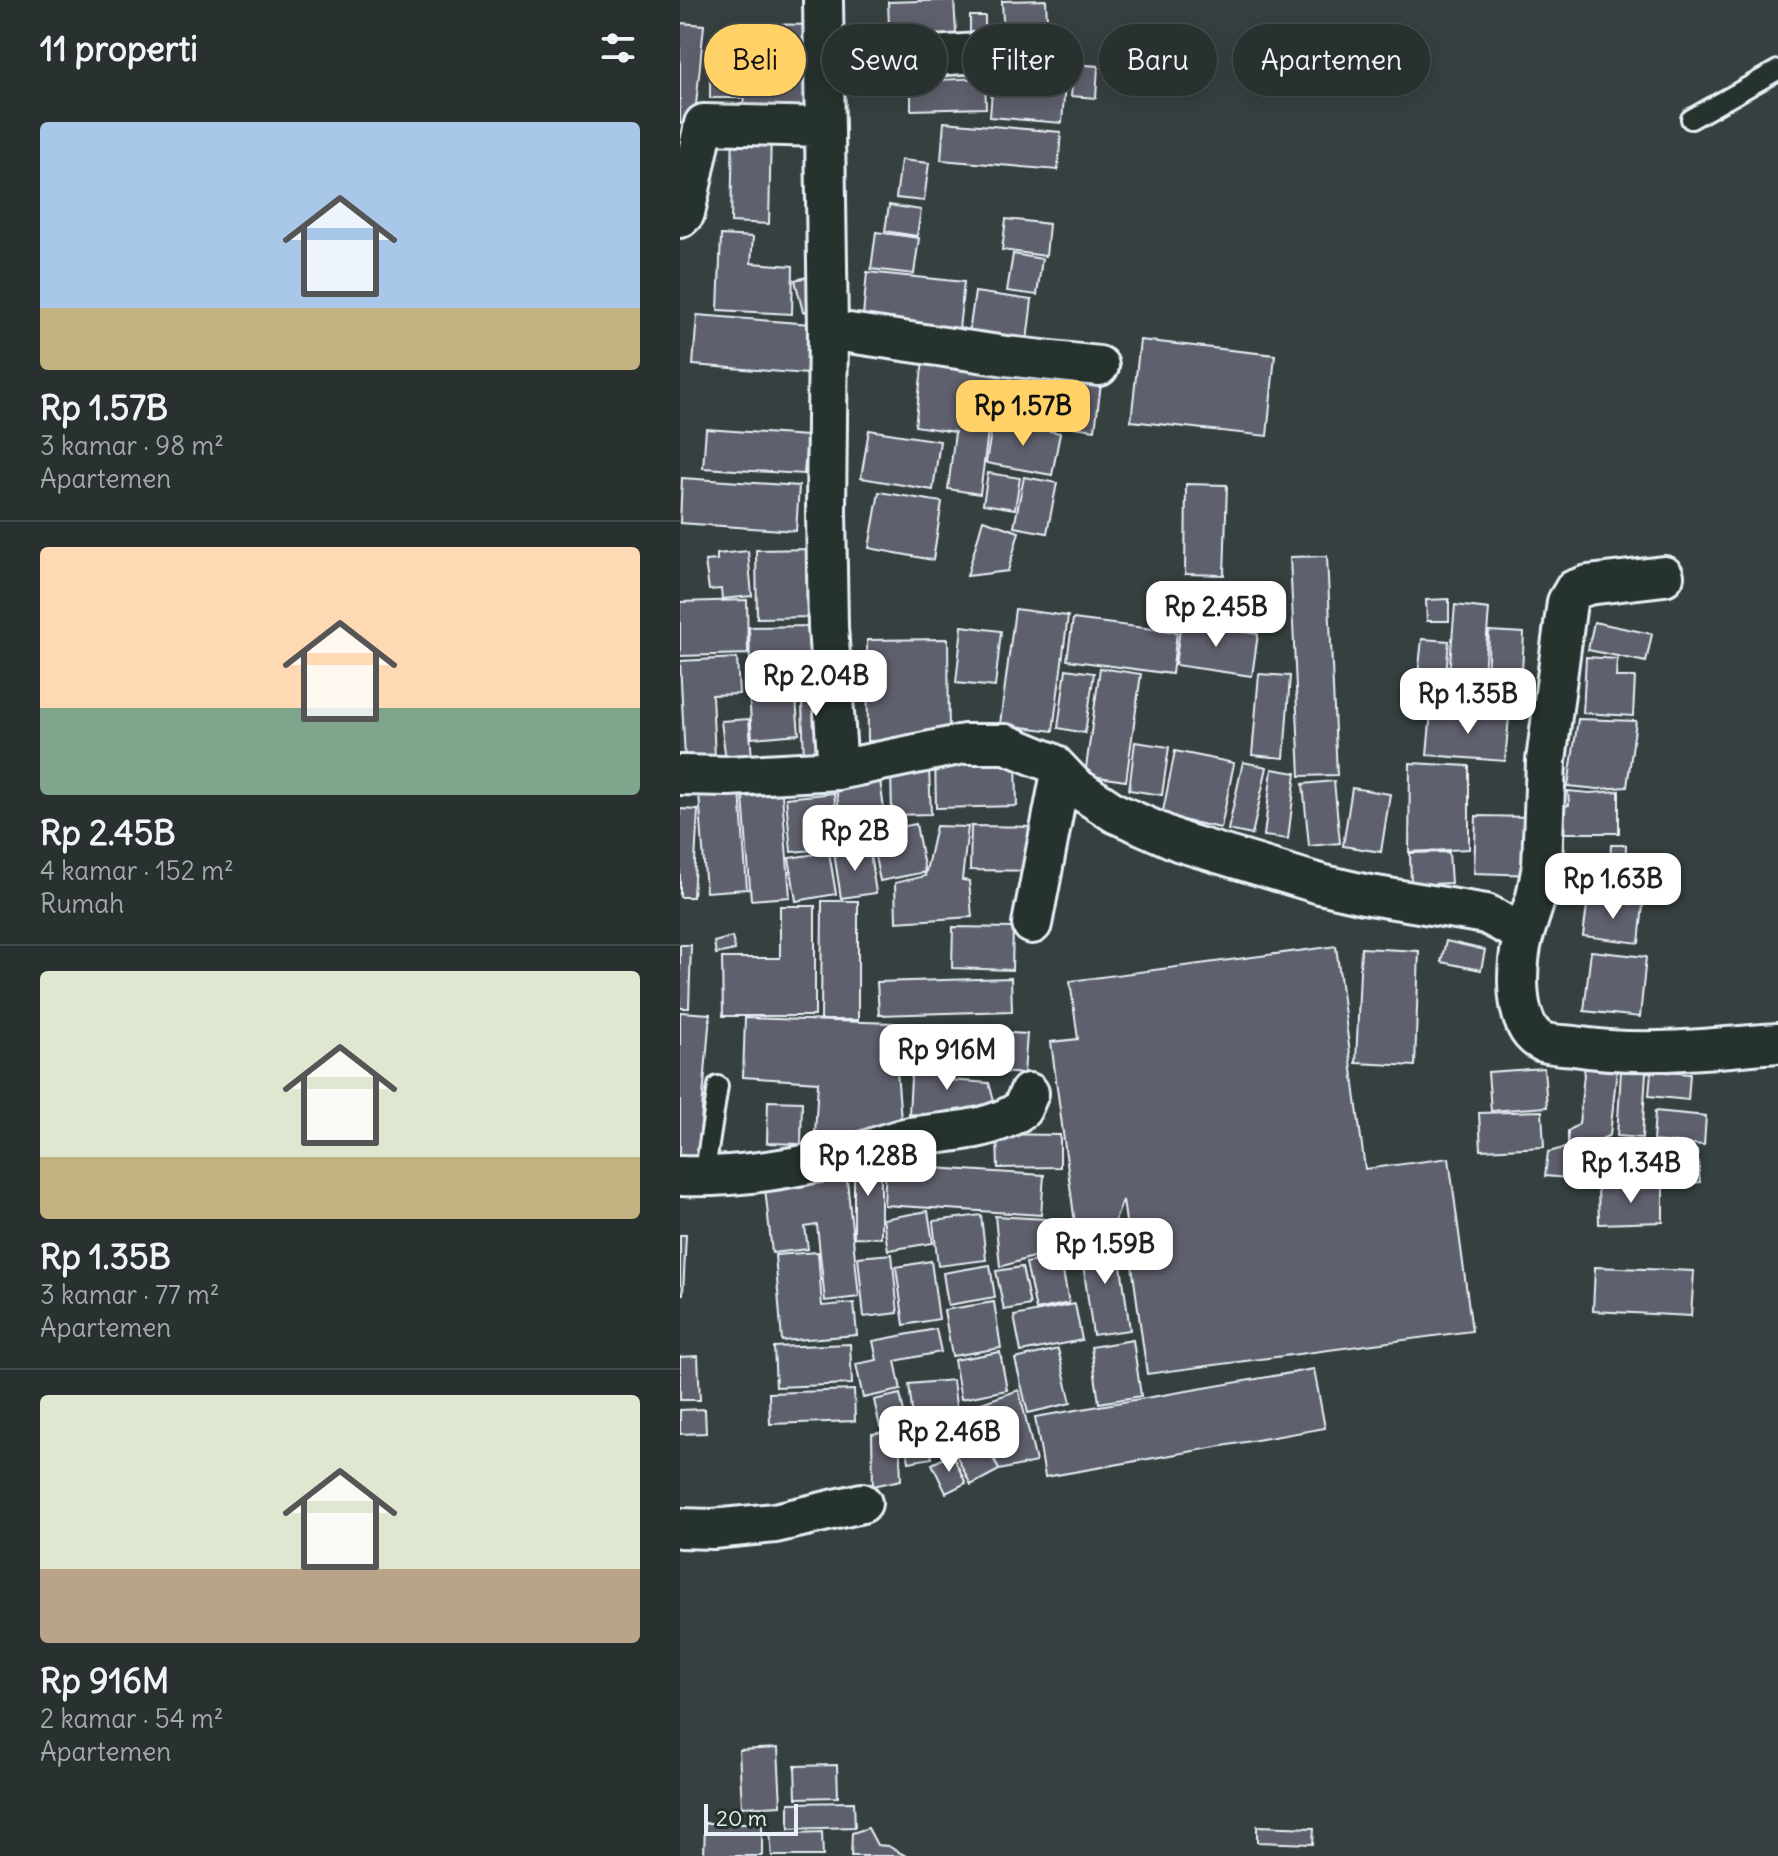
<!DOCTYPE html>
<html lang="id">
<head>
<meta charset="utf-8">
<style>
  :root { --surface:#293030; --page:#313838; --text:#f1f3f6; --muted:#a5a9ab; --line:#454b4c; --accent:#ffd166 }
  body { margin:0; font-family:Delius,sans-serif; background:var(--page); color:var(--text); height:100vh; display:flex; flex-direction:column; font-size:30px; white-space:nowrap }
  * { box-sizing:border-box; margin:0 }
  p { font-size:26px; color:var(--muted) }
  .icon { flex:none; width:44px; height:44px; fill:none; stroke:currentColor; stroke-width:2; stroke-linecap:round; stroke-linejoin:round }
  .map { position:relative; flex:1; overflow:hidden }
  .sheet { display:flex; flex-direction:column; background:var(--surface); width:680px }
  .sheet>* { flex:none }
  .guide { position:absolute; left:24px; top:24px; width:760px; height:72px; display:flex; gap:16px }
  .scale { position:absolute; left:24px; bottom:20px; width:94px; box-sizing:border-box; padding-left:8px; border:4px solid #e8f1f8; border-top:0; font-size:22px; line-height:28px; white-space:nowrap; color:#e8f1f8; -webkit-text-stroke:6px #26332d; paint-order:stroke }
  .price { position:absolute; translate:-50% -68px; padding:0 18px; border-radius:16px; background:#fff; color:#222; font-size:26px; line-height:52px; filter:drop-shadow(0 2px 4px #0008) }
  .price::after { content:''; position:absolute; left:50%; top:48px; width:24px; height:18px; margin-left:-12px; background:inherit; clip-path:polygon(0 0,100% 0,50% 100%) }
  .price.current { background:var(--accent); color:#111 }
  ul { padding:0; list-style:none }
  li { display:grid; align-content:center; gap:16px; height:424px; padding:0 40px }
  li+li { border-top:2px solid var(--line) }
  li span { display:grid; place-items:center; height:248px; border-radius:8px; color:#555 }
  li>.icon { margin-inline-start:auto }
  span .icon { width:144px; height:144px; fill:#fffc; stroke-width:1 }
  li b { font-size:34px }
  h2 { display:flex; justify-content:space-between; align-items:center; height:96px; padding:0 40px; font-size:34px }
  .chip { padding:0 28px; border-radius:36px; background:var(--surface); box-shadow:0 4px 20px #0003,0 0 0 2px var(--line); font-size:28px; line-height:72px }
  .chip.current { background:var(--accent); color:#111 }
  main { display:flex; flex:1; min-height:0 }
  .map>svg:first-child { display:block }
</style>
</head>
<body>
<main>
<section class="sheet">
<h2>11 properti<svg class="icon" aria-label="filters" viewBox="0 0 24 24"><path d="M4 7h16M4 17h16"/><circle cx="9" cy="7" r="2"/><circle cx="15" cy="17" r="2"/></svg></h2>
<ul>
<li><span style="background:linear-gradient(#a9c7e8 75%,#c2b280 0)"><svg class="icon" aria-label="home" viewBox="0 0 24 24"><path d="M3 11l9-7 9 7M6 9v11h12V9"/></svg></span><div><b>Rp 1.57B</b><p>3 kamar · 98 m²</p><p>Apartemen</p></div></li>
<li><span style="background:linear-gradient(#ffd9b3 65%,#7fa58c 0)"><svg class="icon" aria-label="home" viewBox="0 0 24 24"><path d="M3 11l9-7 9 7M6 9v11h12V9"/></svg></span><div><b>Rp 2.45B</b><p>4 kamar · 152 m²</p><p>Rumah</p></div></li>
<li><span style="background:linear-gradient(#dfe7d0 75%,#c2b280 0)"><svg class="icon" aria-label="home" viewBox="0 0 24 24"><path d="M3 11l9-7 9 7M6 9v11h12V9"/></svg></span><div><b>Rp 1.35B</b><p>3 kamar · 77 m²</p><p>Apartemen</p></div></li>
<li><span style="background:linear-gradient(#dfe7d0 70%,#b9a48a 0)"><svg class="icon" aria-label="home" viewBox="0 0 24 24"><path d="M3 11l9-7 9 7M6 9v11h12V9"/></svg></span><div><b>Rp 916M</b><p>2 kamar · 54 m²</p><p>Apartemen</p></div></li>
</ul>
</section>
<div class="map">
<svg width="1098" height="1856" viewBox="0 0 1098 1856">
  <rect width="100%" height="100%" fill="#374040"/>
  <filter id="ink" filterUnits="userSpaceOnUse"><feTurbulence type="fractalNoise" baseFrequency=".0125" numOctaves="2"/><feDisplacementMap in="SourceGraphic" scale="16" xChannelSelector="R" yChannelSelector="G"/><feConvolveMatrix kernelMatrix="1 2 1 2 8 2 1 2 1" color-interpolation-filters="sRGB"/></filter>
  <g filter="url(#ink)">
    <path fill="#5f606d" stroke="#e8f1f8" stroke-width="2" d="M274,0L277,48L210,51L208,2Z
      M366,0L368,39L324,40L322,1Z
      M290,16H305V32H290Z
      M0,23L24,25L14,125L0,123Z
      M65,24L136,25L135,73L65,71Z
      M60,41V98H30V42Z
      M314,64L386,70L382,123L310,117Z
      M394,64L418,66L416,98L391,96Z
      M305,78L306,108L231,110V81Z
      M64,79L134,80V123L63,122Z
      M264,122L381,132L378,170L261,160Z
      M53,128L91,130L89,224L51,222Z
      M221,160L249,163L244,201L216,198Z
      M209,205L241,210L237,236L205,231Z
      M326,219L369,224L366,256L322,250Z
      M196,232L239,238L234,274L191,269Z
      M41,235L73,237L71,263L113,266L112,314L38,310Z
      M333,254L362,259L357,295L327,291Z
      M187,272L284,282L278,339L182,327Z
      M139,274L147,306L123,312L115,280Z
      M295,292L352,300L347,341L289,333Z
      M17,315L144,325L140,375L13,365Z
      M460,340L595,355L587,436L451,421Z
      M243,360L421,384L415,430L310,416L300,494L268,489L275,432L235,426Z
      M313,420L380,433L372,475L306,463Z
      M26,429L127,436L124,474L23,468Z
      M189,430L260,441L253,490L181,478Z
      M308,473L340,478L335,509L303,504Z
      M344,477L377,483L367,533L334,527Z
      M2,478L119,486L116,531L0,523Z
      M506,484L547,485L544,575L505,574Z
      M199,492L262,502L253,560L189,548Z
      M303,520L339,532L328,571L287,576Z
      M133,549L134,617L77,618L76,550Z
      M68,551L72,596L42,599L41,589L29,590L25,561L37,560V554Z
      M647,556L657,775L620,776L610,557Z
      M769,599V621H747L746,600Z
      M67,600L68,654L0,656V602Z
      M775,605L809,609L801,711L766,710Z
      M335,609L388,616L373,731L320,724Z
      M393,619L497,632L492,674L387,660Z
      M501,622L578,634L572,676L495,665Z
      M914,622L972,634L966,662L908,650Z
      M130,626L132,664L70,665L69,627Z
      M282,626L321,631L315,687L276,683Z
      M809,631L844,633L840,712L806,710Z
      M268,639L269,740L188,741L187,640Z
      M742,639L769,641L763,707L735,703Z
      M906,657L937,659L936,677H955L953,716L903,713Z
      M57,658L59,694L32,695L35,758L5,759L0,661Z
      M420,668L461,674L446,781L405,775Z
      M386,669L414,673L405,733L378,728Z
      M579,674L610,676L604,758L572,755Z
      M148,677L151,758H124L121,678Z
      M115,688L119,734L72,738L69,692Z
      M751,711L829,717L825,761L747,755Z
      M69,719L72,759L46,761L41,721Z
      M898,719L956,721L947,787L918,789L888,786Z
      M455,742L489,747L482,795L449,790Z
      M495,751L554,763L541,828L482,816Z
      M336,754L337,806L256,808L255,756Z
      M563,762L587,767L572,835L548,830Z
      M730,763L789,766V849L729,852Z
      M249,769L251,814L212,815L211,771Z
      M592,769L616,773L608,839L584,836Z
      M199,773L206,824L161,829L155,778Z
      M654,781L660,843L629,846L623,784Z
      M672,788L710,794L701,852L663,846Z
      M60,791L67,889L26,892L19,793Z
      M888,791L910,793L939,791V833H882L878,808L889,805Z
      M154,793L160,848L111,852L106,798Z
      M102,794L110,897L71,900L63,797Z
      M0,809L18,810L13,897H0Z
      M796,816L858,817L857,875L794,873Z
      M236,824L245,872L200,881L190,833Z
      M256,826L288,827L282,880L289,881L292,917L216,922L215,883L245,876Z
      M291,826L356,827V871L290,870Z
      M931,845H946L945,885H929Z
      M189,847L196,893L161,898L154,853Z
      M149,852L156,894L116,901L109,858Z
      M769,852L771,883L731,885L730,853Z
      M908,898L963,905L959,943L903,936Z
      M142,901H178V1020H141Z
      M100,906H135V1016H43L42,958H100Z
      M273,927L333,928L332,970L272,968Z
      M52,937L55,950L36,954L34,942Z
      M766,941L805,950L801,970L761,962Z
      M0,945H11L9,1008H0Z
      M656,946L685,1169L769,1158L792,1331L467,1374L443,1200L433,1226L396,1231L371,1042L398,1039L390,981Z
      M681,948L739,951L735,1066L676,1063Z
      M911,951L966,957L960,1017L904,1011Z
      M331,978L332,1011L199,1015L197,982Z
      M0,1012L30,1014L18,1158L0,1157Z
      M65,1018L213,1023L222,1132L134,1152L138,1082L63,1077Z
      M274,1029L347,1034L344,1074L271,1068Z
      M267,1059L269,1080L309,1083L318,1115L229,1114L232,1060Z
      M905,1064L937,1068L930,1135L908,1146L909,1155L916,1157L911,1180L865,1176L868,1152L888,1147V1131L899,1124Z
      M864,1068L867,1107L811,1111L808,1072Z
      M941,1071L966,1072L962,1138L937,1136Z
      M971,1071L1010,1074L1008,1100L969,1096Z
      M88,1101L122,1102L121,1144L87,1143Z
      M862,1111L864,1147L801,1150L799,1113Z
      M975,1111L1026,1116L1024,1145L973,1141Z
      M317,1134L380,1135V1167L318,1168Z
      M1017,1150L1020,1182L987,1186L983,1154Z
      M978,1152L980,1183L951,1185L949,1154Z
      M174,1159H201V1238L174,1237Z
      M206,1165L364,1175L361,1215L204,1205Z
      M167,1180L179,1297L145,1301L137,1225L125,1227L128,1249L92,1253L85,1188Z
      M983,1186V1222L919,1224L918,1187Z
      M248,1211L253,1243L208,1250L203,1219Z
      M301,1215L306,1260L258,1266L253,1221Z
      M315,1216L366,1219L369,1252L320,1267Z
      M0,1235H6L3,1294H0Z
      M437,1237L450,1330L413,1335L400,1242Z
      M138,1252L142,1306L174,1303L177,1335L102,1341L95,1255Z
      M212,1254L218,1313L184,1317L178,1257Z
      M380,1256L389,1303L356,1310L346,1263Z
      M251,1261L259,1319L224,1325L216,1267Z
      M310,1265L315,1297L268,1305L263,1273Z
      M342,1267L350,1305L324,1310L316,1271Z
      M915,1267L1014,1271L1011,1316L913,1311Z
      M314,1302L321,1348L272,1356L264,1310Z
      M395,1304L402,1340L341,1352L334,1316Z
      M256,1329L261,1352L215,1361L221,1390L183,1398L176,1364L197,1360L193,1341Z
      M453,1340L461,1396L419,1403L411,1347Z
      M170,1344L172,1384L96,1387L94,1347Z
      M378,1349L391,1403L348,1413L335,1359Z
      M320,1352L327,1390L281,1399L274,1360Z
      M18,1356L20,1400H0V1357Z
      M634,1369L645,1428L365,1477L355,1417Z
      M273,1380L277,1414L233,1419L229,1384Z
      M174,1390L175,1421L90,1424L89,1393Z
      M339,1390L356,1462L319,1470L295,1405Z
      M220,1394L226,1421L200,1427L194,1400Z
      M25,1409L26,1433L0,1434V1410Z
      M289,1413L319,1470L291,1485L262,1427Z
      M246,1421L252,1458L229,1462L223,1425Z
      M219,1429L221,1480L193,1486L192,1434Z
      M272,1454L286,1483L266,1493L252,1464Z
      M98,1748L101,1805L62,1807L59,1750Z
      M157,1765L158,1797L116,1798L115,1766Z
      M174,1802L175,1827L109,1829V1803Z
      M25,1823H82V1856H24Z
      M577,1826L634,1828L633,1844L577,1842Z
      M188,1828L197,1845L208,1846L226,1856H171L172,1833Z
      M142,1832L143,1856H92L90,1834Z"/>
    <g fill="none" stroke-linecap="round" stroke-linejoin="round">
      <defs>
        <path id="lane" d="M1011,119L1098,70
          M24,1177L38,1086"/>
        <path id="street" d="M143,0L148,330L146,512L148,627L158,770
          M144,63L346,50
          M0,218L5,213L24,124L145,127
          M148,330L326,356L419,366
          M0,775L48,776L158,770L284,744H326L372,763L394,786L435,813L501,842L640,884L684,894L806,914L844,934C836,960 831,1028 863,1042C872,1045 885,1045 894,1046C962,1057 1030,1048 1098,1043
          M352,924L381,773
          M844,934L856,897L862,866L866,761L887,602L894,590L908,585L984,576
          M0,1176C59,1178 114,1168 171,1155C191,1150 209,1141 230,1137C267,1131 311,1132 342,1109L349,1093
          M0,1528L33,1529L95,1523L182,1503"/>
      </defs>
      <use href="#lane" stroke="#e8f1f8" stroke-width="24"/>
      <use href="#street" stroke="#e8f1f8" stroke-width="44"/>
      <use href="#lane" stroke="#26332d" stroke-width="18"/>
      <use href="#street" stroke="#26332d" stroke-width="38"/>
    </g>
  </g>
</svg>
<div class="scale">20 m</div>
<b class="price current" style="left:343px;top:448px">Rp 1.57B</b>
<b class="price" style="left:536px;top:649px">Rp 2.45B</b>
<b class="price" style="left:136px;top:718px">Rp 2.04B</b>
<b class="price" style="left:788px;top:736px">Rp 1.35B</b>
<b class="price" style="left:175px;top:873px">Rp 2B</b>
<b class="price" style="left:933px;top:921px">Rp 1.63B</b>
<b class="price" style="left:267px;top:1092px">Rp 916M</b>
<b class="price" style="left:188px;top:1198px">Rp 1.28B</b>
<b class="price" style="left:951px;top:1205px">Rp 1.34B</b>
<b class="price" style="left:425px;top:1286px">Rp 1.59B</b>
<b class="price" style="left:269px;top:1474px">Rp 2.46B</b>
<div class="guide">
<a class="chip current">Beli</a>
<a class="chip">Sewa</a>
<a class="chip">Filter</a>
<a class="chip">Baru</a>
<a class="chip">Apartemen</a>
</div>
</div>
</main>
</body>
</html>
